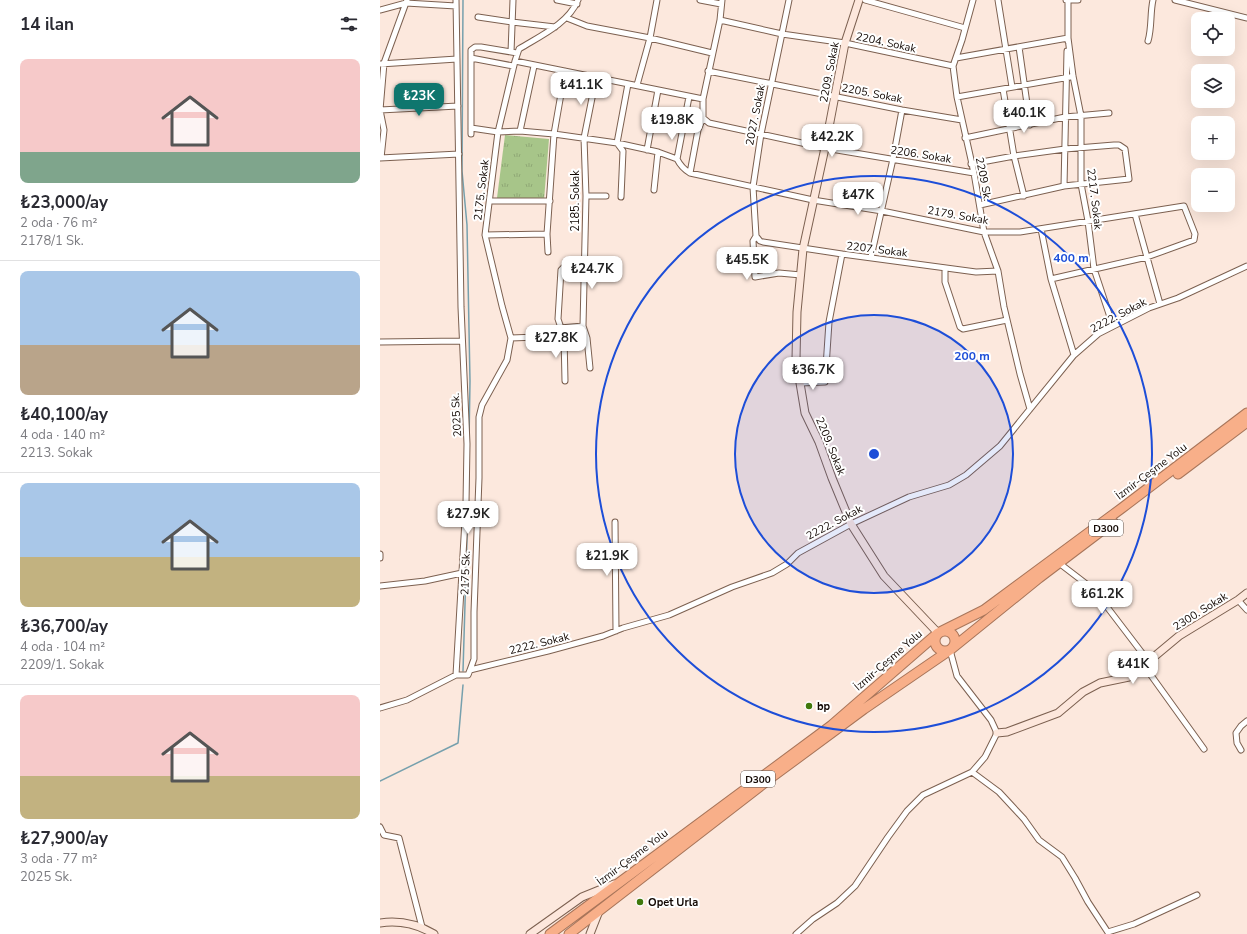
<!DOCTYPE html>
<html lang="tr">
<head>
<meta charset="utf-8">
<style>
  :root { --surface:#fff; --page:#f2f2f3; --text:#2b2b33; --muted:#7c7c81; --line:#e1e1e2; --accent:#0f766e }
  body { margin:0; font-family:"Nunito Sans",sans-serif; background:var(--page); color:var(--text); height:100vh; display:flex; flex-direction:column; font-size:15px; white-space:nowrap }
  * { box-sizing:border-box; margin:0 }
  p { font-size:13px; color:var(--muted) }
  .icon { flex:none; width:22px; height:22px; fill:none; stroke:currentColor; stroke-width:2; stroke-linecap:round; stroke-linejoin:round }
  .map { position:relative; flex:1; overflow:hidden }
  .drawer { display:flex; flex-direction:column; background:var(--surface); width:380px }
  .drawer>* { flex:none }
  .controls { position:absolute; left:811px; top:12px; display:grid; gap:8px }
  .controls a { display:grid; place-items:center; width:44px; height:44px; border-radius:8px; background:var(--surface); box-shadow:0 4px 16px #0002; font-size:20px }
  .price { position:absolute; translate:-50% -34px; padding:0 9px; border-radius:8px; background:#fff; color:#222; font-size:13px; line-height:26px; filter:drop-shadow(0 1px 2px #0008) }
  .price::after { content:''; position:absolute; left:50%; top:24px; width:12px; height:9px; margin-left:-6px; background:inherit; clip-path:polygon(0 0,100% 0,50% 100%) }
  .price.active { background:var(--accent); color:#fff }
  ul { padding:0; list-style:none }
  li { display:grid; align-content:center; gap:8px; height:212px; padding:0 20px }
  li+li { border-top:1px solid var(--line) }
  li span { display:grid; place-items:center; height:124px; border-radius:8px; color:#555 }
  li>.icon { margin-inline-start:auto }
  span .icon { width:72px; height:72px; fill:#fffc; stroke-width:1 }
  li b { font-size:17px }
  h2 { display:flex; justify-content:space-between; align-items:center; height:48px; padding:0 20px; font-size:17px }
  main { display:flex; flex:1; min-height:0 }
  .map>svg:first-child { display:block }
</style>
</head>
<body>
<main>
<section class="drawer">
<h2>14 ilan<svg class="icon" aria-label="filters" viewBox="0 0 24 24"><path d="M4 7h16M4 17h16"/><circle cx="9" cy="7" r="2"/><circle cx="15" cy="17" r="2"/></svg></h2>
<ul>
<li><span style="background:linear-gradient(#f6c9c9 75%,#7fa58c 0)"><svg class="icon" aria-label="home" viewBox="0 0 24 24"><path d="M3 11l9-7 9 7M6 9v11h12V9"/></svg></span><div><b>₺23,000/ay</b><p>2 oda · 76 m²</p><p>2178/1 Sk.</p></div></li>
<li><span style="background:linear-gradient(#a9c7e8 60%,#b9a48a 0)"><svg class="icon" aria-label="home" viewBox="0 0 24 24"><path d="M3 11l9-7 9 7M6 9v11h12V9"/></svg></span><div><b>₺40,100/ay</b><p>4 oda · 140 m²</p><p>2213. Sokak</p></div></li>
<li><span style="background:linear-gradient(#a9c7e8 60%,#c2b280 0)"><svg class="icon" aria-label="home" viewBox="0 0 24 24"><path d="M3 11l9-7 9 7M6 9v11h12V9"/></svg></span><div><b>₺36,700/ay</b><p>4 oda · 104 m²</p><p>2209/1. Sokak</p></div></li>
<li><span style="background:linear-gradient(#f6c9c9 65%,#c2b280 0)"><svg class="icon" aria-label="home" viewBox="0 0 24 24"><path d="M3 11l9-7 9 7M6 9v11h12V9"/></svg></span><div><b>₺27,900/ay</b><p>3 oda · 77 m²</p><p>2025 Sk.</p></div></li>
</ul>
</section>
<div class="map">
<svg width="867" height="934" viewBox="0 0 867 934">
  <defs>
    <pattern id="park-tufts" width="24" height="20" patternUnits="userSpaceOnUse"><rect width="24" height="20" fill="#a7c589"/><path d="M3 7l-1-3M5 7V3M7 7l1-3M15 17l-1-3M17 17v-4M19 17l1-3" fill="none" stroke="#8fa875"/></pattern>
  </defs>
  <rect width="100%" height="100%" fill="#fce8dd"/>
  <path fill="url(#park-tufts)" d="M125,135L169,139L164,200L117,198Z"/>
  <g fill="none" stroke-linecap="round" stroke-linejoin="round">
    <path stroke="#76a0ad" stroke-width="1.5" d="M83,0L82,171L87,225L90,381L89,441
      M83,671L89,471
      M0,781L78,743L83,685"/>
    <defs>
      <path id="street" d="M76,0L81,307L87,444L86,503L76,675
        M177,0L197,4
        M320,0L341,4
        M485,0L585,28
        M593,0L582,40L573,66L577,97L594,173L604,232L618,271L624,307L640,374L650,409
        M618,0L632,87
        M686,0H698
        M688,0V38L693,76L701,116V184L708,221L714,269L733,326
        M795,0L867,18
        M0,10L26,3L76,6
        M98,17L132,22L175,27
        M187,18L207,26L270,38L332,53
        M340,20L402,34L465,43L573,66
        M768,41C772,28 770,13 773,0
        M639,47L650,125
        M131,52L133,0
        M91,58L133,66
        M576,58L688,38V41
        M135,61L323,99
        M0,64L77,59
        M328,71L522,110L582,120
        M257,85L270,38L277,0
        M623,89L634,156L644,196
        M309,97L297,159C300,165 303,169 310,173L433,200L502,211L604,232H640L804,206L815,234L814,240L767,257L671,279L694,355
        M577,97L690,77
        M0,110L78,106
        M323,118L329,123L445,148L594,173
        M91,128L118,132L140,131L174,134L237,143L278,152L297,159
        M140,131L154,66
        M91,134V50L95,47H101L137,53
        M585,138L685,117L729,113
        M267,150L278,90
        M0,158L79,154
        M1,158L4,130L0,110L4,63L27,0
        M591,164L634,156L685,149L734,145H739L745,149L749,179L684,186L600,205
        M310,173L318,130L323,118V99L340,20L342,0
        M684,186L687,51
        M274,190L278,152
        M206,196H226
        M241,197L243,151L237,143L248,84
        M110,201H170
        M755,214L780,304
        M661,229L671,279
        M105,235L167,234
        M376,236L380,241L383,242L462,254L596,272L618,271
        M376,236L373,187L381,134L409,0
        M376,236L373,241L375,277L399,273L421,275
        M168,252L167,234L174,134L185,71
        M491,257L513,159L522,110
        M565,268V282L580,327L583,329L627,320
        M180,328L203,326
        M184,336L185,381
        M131,338L184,336L180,325L178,319L181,270L185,266H204
        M0,342L82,341
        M210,368L207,338L203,326L206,196L204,138L216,78
        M420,383L445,382L449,322L462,254
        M235,522L236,631
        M0,554V558
        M679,563L709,586L721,599L769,662
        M0,586L45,581L82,573
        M858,600L867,610
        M765,667L824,749
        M90,670L94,659V612L99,478V417L102,405L127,360L131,338L122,306L105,235L118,132L135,61L139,49C160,36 188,24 198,0
        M0,708L27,700L76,675H88L90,670L168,651L223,636L243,628L289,615L352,587L392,573L407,564L418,553L471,524L529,497L569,485L586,475L620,446L694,355L718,334L769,308L798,298L867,266
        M861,750L857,743L856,733L861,726L867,721
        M592,772L619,792L644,819L659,840L682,857L695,878L708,902L729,934
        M0,827L4,835L19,838L42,927
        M728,932L754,924L817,895
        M416,934L433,919L457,903L475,886L508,837L527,811L543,795L592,772L605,757L617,733L611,720L577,676L570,650"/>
      <path id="secondary" d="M479,0L465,43L445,148L423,249L417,312L416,359L425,413L439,442L452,478L471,524L504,576L558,633
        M617,733L627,732L678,713L703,692L720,683L749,677L765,667L775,656L799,636L858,600L867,593
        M0,923C20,920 37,924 54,934
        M150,934L202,897L234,884
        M210,934L219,911"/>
      <path id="highway" d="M798,474L867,422
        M555 641a10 10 0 1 1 20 0a10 10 0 1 1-20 0Z
        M170,934L452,725L558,633L604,610L742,508L867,413
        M189,934L392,777L484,709L570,650L659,578L733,522"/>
    </defs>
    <use href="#street" stroke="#7c6050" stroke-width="7"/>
    <use href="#secondary" stroke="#7c6050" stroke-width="9"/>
    <use href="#highway" stroke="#a8755a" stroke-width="11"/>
    <use href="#street" stroke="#fff" stroke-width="5"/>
    <use href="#secondary" stroke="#fde7dc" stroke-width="7"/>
    <use href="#highway" stroke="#f8af89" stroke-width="9"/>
  </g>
  <circle cx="494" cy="454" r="139" fill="#1d4ed8" fill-opacity=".12"/>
  <g fill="none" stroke="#1d4ed8" stroke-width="2">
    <circle cx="494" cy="454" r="139"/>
    <circle cx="494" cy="454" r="278"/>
  </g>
  <g fill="#40780c" stroke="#fff" stroke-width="1.5">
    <circle cx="429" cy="706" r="4"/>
    <circle cx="260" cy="902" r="4"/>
  </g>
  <g text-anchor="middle" stroke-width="4" stroke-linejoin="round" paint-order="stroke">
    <g fill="#fff" stroke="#5a534f" stroke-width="1">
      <rect x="709" y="520" width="34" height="16" rx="3"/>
      <rect x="361" y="771" width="34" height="16" rx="3"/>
    </g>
    <g font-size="10" font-weight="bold" fill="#130904">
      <text x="726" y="532">D300</text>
      <text x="378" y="783">D300</text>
    </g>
    <g font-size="11" fill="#130904" stroke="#fff">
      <text transform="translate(506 42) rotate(12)" y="4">2204. Sokak</text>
      <text transform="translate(449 72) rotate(-79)" y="4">2209. Sokak</text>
      <text transform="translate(492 93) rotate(11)" y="4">2205. Sokak</text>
      <text transform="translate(375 115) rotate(-79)" y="4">2027. Sokak</text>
      <text transform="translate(541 154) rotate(9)" y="4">2206. Sokak</text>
      <text transform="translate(604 179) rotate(79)" y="4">2209 Sk.</text>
      <text transform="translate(101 190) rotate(-83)" y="4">2175. Sokak</text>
      <text transform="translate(715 199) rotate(83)" y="4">2217. Sokak</text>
      <text transform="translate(195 201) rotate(-90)" y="4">2185. Sokak</text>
      <text transform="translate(578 215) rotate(10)" y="4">2179. Sokak</text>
      <text transform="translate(497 249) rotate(7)" y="4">2207. Sokak</text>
      <text transform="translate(738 315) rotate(-28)" y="4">2222. Sokak</text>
      <text transform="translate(76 415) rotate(-93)" y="4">2025 Sk.</text>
      <text transform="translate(451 446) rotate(68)" y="4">2209. Sokak</text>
      <text transform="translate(771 471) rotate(-37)" y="4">İzmir-Çeşme Yolu</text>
      <text transform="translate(454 522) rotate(-28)" y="4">2222. Sokak</text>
      <text transform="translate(85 573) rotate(-88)" y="4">2175 Sk.</text>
      <text transform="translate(820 611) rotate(-32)" y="4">2300. Sokak</text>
      <text transform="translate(159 643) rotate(-14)" y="4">2222. Sokak</text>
      <text transform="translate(508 660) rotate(-41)" y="4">İzmir-Çeşme Yolu</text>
      <text transform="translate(252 857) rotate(-37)" y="4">İzmir-Çeşme Yolu</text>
    </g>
    <g font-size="11" font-weight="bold" fill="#130904" stroke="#fff" text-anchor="start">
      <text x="437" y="710">bp</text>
      <text x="268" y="906">Opet Urla</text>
    </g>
  </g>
  <circle cx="494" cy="454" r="6" fill="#1d4ed8" stroke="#fff" stroke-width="2"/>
  <g font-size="12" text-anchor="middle" font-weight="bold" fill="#1d4ed8" stroke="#fff" stroke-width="4" stroke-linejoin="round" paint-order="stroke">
    <text x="691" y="262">400 m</text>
    <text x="592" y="360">200 m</text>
  </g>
</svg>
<div class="controls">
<a><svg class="icon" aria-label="locate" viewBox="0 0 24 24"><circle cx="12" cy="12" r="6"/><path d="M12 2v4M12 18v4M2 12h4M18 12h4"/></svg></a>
<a><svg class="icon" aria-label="layers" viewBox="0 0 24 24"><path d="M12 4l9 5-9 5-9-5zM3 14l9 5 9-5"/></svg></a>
<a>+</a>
<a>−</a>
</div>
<b class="price" style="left:201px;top:106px">₺41.1K</b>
<b class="price active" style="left:39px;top:117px">₺23K</b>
<b class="price" style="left:644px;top:134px">₺40.1K</b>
<b class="price" style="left:292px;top:141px">₺19.8K</b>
<b class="price" style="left:452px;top:158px">₺42.2K</b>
<b class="price" style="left:478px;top:216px">₺47K</b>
<b class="price" style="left:367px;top:281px">₺45.5K</b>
<b class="price" style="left:212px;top:290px">₺24.7K</b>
<b class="price" style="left:176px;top:359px">₺27.8K</b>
<b class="price" style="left:433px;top:391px">₺36.7K</b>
<b class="price" style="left:88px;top:535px">₺27.9K</b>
<b class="price" style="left:227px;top:577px">₺21.9K</b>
<b class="price" style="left:722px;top:615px">₺61.2K</b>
<b class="price" style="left:753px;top:685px">₺41K</b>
</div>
</main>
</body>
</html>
